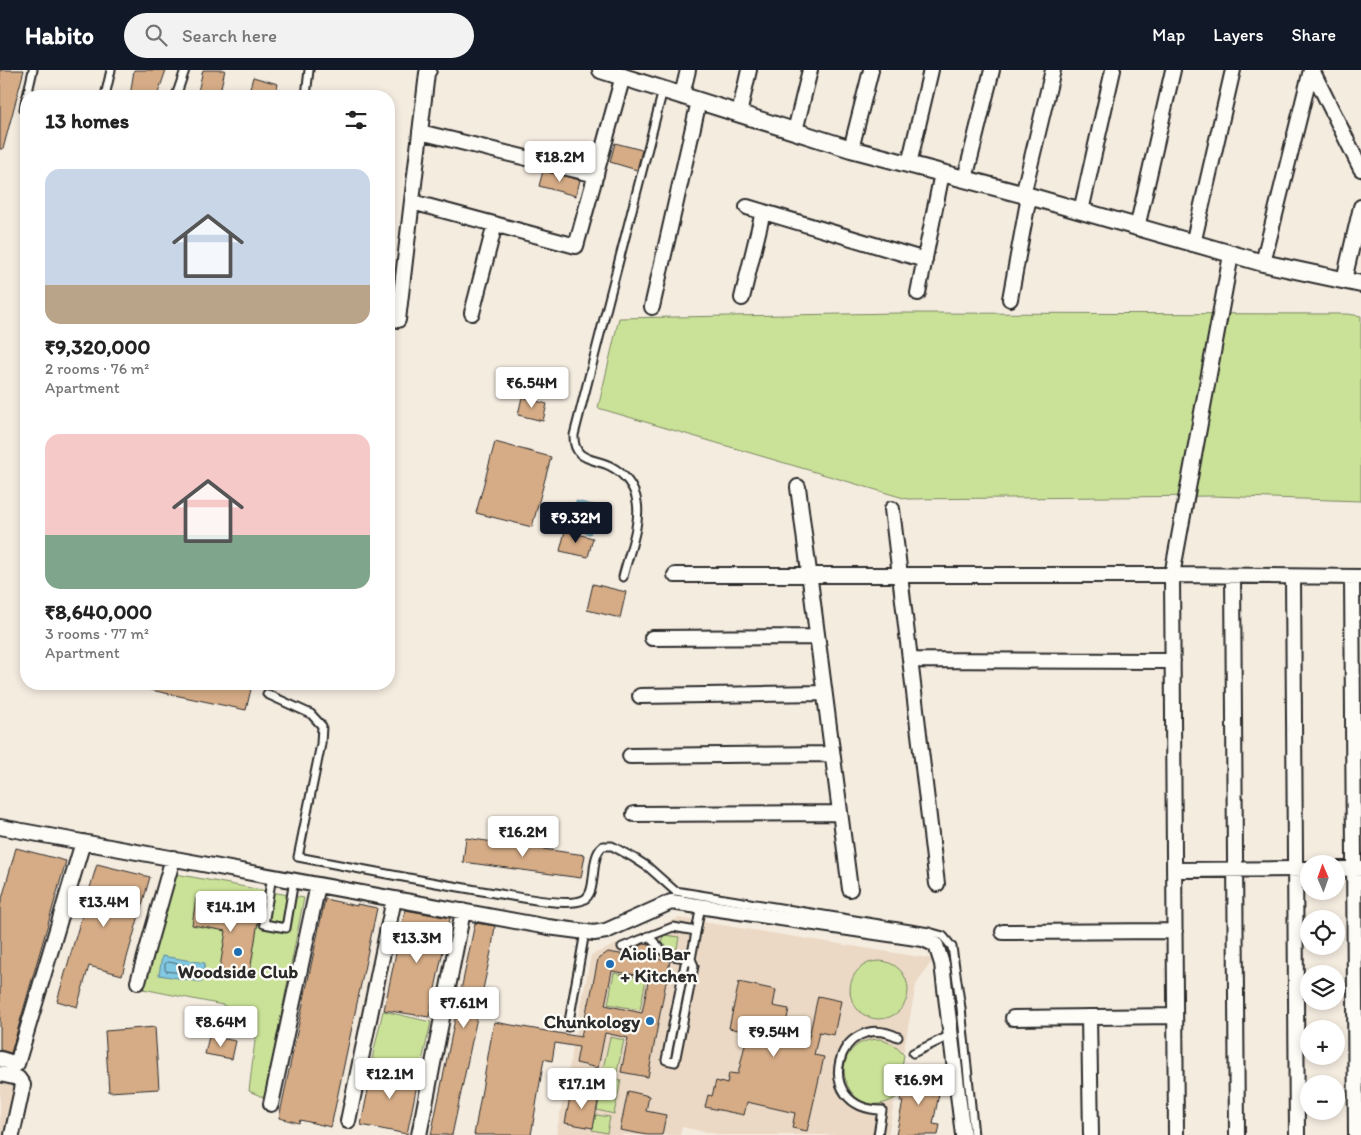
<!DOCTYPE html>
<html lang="en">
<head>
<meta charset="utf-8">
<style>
  :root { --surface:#fff; --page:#f2f2f2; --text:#222; --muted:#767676; --accent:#111827 }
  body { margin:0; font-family:Itim,sans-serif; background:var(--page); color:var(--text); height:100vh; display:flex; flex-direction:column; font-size:19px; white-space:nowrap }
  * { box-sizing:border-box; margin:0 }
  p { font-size:16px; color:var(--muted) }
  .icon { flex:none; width:28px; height:28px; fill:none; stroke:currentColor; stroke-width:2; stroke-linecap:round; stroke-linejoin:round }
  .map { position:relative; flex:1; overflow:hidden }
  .panel { position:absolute; left:20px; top:20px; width:375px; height:600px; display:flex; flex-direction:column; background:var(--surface); border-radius:20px; box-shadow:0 2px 8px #0003 }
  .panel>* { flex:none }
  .needle { width:32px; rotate:358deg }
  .buttons { position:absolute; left:1300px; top:785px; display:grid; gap:10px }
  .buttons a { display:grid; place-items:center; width:45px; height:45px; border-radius:50%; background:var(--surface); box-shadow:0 2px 8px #0003; font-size:25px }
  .price { position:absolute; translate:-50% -42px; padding:0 11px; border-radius:5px; background:#fff; color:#222; font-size:16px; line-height:32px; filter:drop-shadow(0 1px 2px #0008) }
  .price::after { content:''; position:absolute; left:50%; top:30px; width:15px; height:11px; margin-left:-8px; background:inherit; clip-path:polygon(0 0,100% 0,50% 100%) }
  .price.on { background:var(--accent); color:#fff }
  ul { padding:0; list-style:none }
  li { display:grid; align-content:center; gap:10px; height:265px; padding:0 25px }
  li span { display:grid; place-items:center; height:155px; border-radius:15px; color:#555 }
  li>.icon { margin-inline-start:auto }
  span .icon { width:90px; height:90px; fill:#fffc; stroke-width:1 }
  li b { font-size:21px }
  h2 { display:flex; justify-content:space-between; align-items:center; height:60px; padding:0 25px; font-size:21px }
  header { display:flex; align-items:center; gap:30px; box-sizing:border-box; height:70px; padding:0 25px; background:var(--accent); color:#fff }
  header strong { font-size:24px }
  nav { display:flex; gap:28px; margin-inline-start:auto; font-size:18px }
  .search { width:350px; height:45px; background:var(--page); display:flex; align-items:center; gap:12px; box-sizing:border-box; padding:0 18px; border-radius:28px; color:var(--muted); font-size:19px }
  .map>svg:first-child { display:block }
</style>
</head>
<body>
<header>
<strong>Habito</strong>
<div class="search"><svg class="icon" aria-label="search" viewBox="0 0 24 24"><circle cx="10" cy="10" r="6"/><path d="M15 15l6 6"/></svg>Search here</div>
<nav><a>Map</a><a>Layers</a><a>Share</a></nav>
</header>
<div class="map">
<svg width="1361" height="1065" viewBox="0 0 1361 1065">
  <rect width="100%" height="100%" fill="#f5ece0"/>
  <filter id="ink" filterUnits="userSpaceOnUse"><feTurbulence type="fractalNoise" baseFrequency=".02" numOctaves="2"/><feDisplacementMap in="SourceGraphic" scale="10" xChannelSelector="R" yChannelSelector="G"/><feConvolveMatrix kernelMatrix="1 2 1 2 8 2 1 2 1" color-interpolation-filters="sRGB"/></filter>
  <g filter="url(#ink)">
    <path fill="#ebd9c5" d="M678,848L933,889L916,915L888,1065H721L682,1057L680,1065H556L591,885Z
      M0,1013L15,1017L4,1065H0Z"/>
    <path fill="#cae298" stroke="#7a8662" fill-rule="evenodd" d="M898,243L1348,244L1361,246V431L1212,426L907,429L598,338L619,248Z
      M176,804L304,828L265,1028L249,1021L257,954L223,935L143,919ZM196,829L260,839L248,908L226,861Z
      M665,865L679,867L677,879L662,875V868Z
      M850 920a29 29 0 1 1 58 0a29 29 0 1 1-58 0Z
      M614,903L646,909L640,940L608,934Z
      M383,941L431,952L420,1000L372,989Z
      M610,967L624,970L617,1002L603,999Z
      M880,969L894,975L904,985L897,1027C845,1060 818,970 880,969Z
      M604,1006L621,1010L614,1044L597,1040Z
      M596,1045L610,1047L607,1063L592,1060Z"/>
    <path fill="#81c8e2" stroke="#5f8999" d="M576,431L597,436L590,464L569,459Z
      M162,886L205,893L202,912L159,905Z"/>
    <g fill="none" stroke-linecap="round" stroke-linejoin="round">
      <path stroke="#4d6a74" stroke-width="1" d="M582,437L590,441L586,456L584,457L576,454L579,439Z
        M168,892L197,897L199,899L198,904L195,905L166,901L165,899V894Z"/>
    </g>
    <path fill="#d5ac86" stroke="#2b2b2b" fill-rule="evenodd" d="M0,0H24L3,79H0Z
      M134,0H166L157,26H130Z
      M203,0H225L219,26H197Z
      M253,7L278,14L275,26H248Z
      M615,73L642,80L637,100L610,92Z
      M543,101L580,110L576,126L539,116Z
      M522,327L547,334L543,351L518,345Z
      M495,372L551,387L532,457L476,443Z
      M565,461L593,468L588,487L560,481Z
      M593,514L626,522L620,548L587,540Z
      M141,614H246L252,615L246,640L141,618Z
      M466,768L585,785L581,808L463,792Z
      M16,778L66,791L11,983L0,980V836Z
      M97,794L150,807L122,905L89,896L77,937L57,931Z
      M196,828L260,839L249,908L219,903L226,861L192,855Z
      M325,829L357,836V834L377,838L331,1057L300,1050L299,1053L279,1048Z
      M405,840L450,848L429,947L384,940Z
      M475,853L495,856L492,877L452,1065H431Z
      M644,874L650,875L654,880L653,888L670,891L648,1007L621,1002L628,968L605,963L598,998L576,993L579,977L555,973L552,991L544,989L531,1065H474L494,952L581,967L588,933L589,934L598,889L608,882L638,887L640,876ZM612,901L649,907L642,943L605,935Z
      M739,912L776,920L773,936L789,939L785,958V966L794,975L804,973L809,967L818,926L841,931L834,965L819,962L814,985L824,987L807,1061L792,1058L795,1043L747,1032L744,1045L705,1037L708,1025L712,1026L716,1011L727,1014L729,1003L738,1004L748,962L729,958Z
      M155,957L159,1019L109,1022L105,961Z
      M209,966L236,971L232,989L205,984Z
      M373,995L419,1005L407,1064L361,1055Z
      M906,1002L942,1009L933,1054L940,1055L938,1065H896L903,1031H900Z
      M628,1021L649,1026L646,1041L666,1045L662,1065H647L620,1060Z
      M571,1022L599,1027L593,1058L565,1053Z"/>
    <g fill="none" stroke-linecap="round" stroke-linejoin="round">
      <defs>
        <path id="service" d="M27,26L33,0
          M105,26L111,0
          M176,26L185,0
          M306,26L309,0
          M24,39L26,28
          M623,507C628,486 641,454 637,432C635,417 624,403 610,396C593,388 573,391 574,365L663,20
          M267,624L311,644L322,656L321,674L298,787C365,800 432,813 500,824C517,827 568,837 583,830C599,823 588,788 603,776H612L634,788L648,797L675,821L929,862L943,866L952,877L961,938L974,1065
          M272,806L264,854L286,858L294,810
          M648,866L667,885L691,889
          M622,877L673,857L696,861
          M691,889L685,894L666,990L675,992L694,896L691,889L701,835
          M568,957L585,862
          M913,983L951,965
          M878,1065L882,1040C810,1039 836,937 898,967"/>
        <path id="minor" d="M1312,0L1361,99
          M682,25L688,0
          M739,44L749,0
          M795,61L810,0
          M420,62L596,105
          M851,79L871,0
          M909,94L931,0
          M965,109L992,0
          M1023,125L1053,0
          M412,132L576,176L623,6
          M747,137L925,190
          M1081,141L1113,0
          M1137,158L1173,0
          M1193,174L1233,0
          M1263,193L1311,0
          M1344,210L1361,137
          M918,223L942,103
          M742,228L763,142
          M1010,229L1029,126
          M652,237L699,31
          M472,243L495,154
          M398,250L427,3L429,0
          M798,417L850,819
          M892,439L937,814
          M675,505H1172L1361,507
          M1233,506L1237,1065
          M1293,507L1297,1065
          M1352,507L1356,1065
          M652,568L817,567
          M910,590L1173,591
          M640,626L824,623
          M630,686L832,684
          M634,744L840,743
          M0,757L548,857L594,863L606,861L671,832L923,869L936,875L942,894L963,1065
          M1336,799L1361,798
          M1174,800L1309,799
          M1003,862L1175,861
          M138,912L173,788
          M1089,947L1091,1065
          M1013,948L1175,946
          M0,989L17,994L83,772
          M0,1004L18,1008L23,1015L12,1065
          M271,1034L318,815
          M348,1051L394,829
          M419,1065L463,841
          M1176,1065L1172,505L1231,185"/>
        <path id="tertiary" d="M601,0L851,79L1029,126L1263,193L1361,214"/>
      </defs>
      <use href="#service" stroke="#2b2b2b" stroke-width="11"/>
      <use href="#minor" stroke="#2b2b2b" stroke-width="18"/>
      <use href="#tertiary" stroke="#2b2b2b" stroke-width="20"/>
      <use href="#service" stroke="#fdfcf7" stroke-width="7"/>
      <use href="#minor" stroke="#fdfcf7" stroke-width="14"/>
      <use href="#tertiary" stroke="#fdfcf7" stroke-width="16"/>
    </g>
  </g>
  <g fill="#1f6fb2" stroke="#fdfcf7" stroke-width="2">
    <circle cx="238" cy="882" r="5"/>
    <circle cx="610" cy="894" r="5"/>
    <circle cx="650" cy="951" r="5"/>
  </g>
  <g text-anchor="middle" stroke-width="4.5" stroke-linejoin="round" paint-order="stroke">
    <g font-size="19" font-weight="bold" fill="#2b2b2b" stroke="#fdfcf7" text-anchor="start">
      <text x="620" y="890">Aioli Bar<tspan x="620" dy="22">+ Kitchen</tspan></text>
      <text x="238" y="908" text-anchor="middle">Woodside Club</text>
      <text x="640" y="958" text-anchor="end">Chunkology</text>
    </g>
  </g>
</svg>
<div class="buttons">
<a><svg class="needle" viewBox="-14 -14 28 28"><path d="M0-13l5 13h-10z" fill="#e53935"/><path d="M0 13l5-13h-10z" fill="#767676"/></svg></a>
<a><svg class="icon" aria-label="locate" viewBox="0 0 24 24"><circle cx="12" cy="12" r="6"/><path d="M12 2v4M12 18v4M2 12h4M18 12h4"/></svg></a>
<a><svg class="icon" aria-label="layers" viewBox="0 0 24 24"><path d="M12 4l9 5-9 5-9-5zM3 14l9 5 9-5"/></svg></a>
<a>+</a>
<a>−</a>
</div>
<b class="price" style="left:560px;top:113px">₹18.2M</b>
<b class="price" style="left:532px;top:339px">₹6.54M</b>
<b class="price on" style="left:576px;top:474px">₹9.32M</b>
<b class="price" style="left:523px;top:788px">₹16.2M</b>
<b class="price" style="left:104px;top:858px">₹13.4M</b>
<b class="price" style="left:231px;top:863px">₹14.1M</b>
<b class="price" style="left:417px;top:894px">₹13.3M</b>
<b class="price" style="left:464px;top:959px">₹7.61M</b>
<b class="price" style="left:221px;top:978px">₹8.64M</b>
<b class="price" style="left:774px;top:988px">₹9.54M</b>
<b class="price" style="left:390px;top:1030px">₹12.1M</b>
<b class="price" style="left:919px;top:1036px">₹16.9M</b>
<b class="price" style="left:582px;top:1040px">₹17.1M</b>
<section class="panel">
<h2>13 homes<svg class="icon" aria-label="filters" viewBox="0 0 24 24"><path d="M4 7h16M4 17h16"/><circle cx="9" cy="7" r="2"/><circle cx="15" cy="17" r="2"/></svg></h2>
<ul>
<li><span style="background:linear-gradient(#c9d6e8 75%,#b9a48a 0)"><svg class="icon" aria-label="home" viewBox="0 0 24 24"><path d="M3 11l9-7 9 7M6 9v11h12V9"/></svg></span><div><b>₹9,320,000</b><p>2 rooms · 76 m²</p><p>Apartment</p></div></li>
<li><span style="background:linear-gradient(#f6c9c9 65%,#7fa58c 0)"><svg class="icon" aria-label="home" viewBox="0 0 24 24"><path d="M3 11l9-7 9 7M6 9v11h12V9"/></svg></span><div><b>₹8,640,000</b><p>3 rooms · 77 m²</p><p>Apartment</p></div></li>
</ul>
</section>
</div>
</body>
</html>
